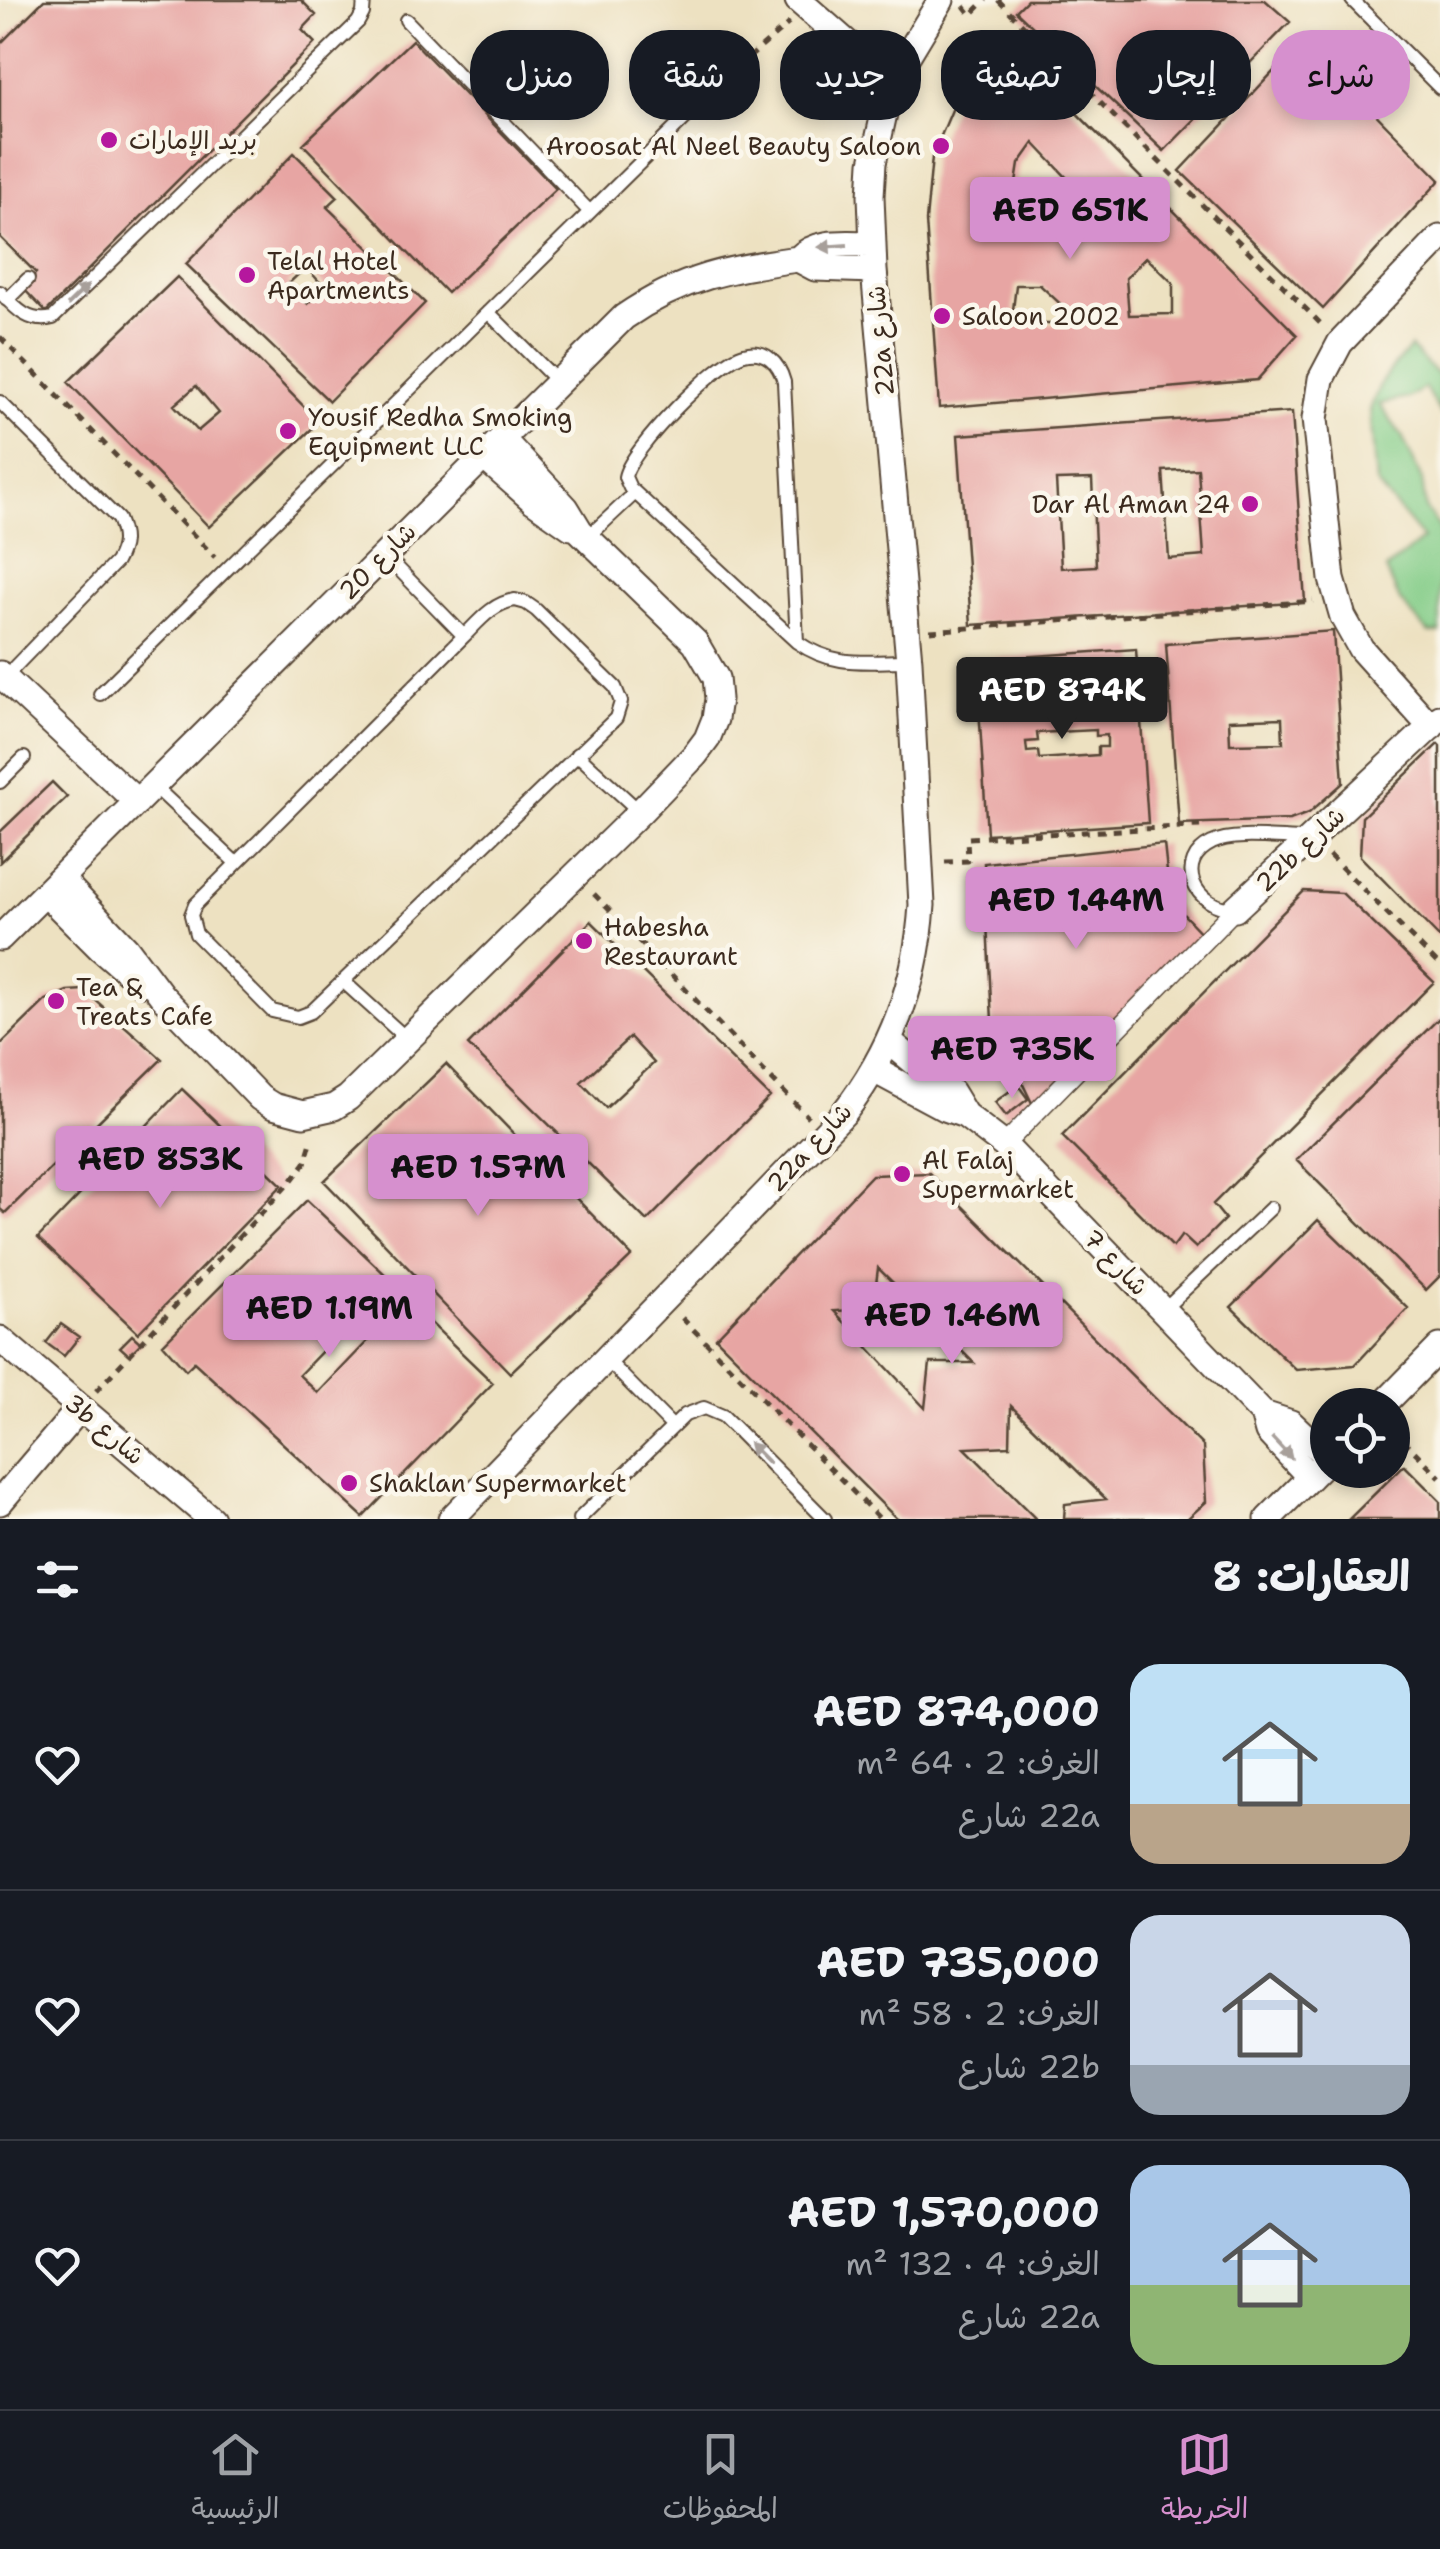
<!DOCTYPE html>
<html lang="ar">
<head>
<meta charset="utf-8">
<style>
  :root { --surface:#171b24; --page:#20242c; --text:#f1f3f6; --muted:#9ea1a6; --line:#363941; --accent:#d690ce }
  body { margin:0; font-family:"Shantell Sans","Playpen Sans Arabic",sans-serif; background:var(--page); color:var(--text); direction:rtl; height:100vh; display:flex; flex-direction:column; font-size:38px; white-space:nowrap }
  * { box-sizing:border-box; margin:0 }
  p { font-size:32px; color:var(--muted) }
  .icon { flex:none; width:55px; height:55px; fill:none; stroke:currentColor; stroke-width:2; stroke-linecap:round; stroke-linejoin:round }
  .map { position:relative; height:1519px; overflow:hidden; direction:ltr }
  .side { display:flex; flex-direction:column; background:var(--surface); flex:1 }
  .side>* { flex:none }
  .banner { position:absolute; left:30px; top:30px; width:1380px; height:90px; direction:rtl; display:flex; gap:20px }
  .fabs { position:absolute; left:1310px; top:1388px; display:grid; gap:20px }
  .fabs a { display:grid; place-items:center; width:100px; height:100px; border-radius:50%; background:var(--surface); box-shadow:0 5px 15px #0003; font-size:50px }
  .price { position:absolute; translate:-50% -85px; padding:0 22px; border-radius:10px; background:var(--accent); color:#111; font-size:32px; line-height:65px; filter:drop-shadow(0 2px 5px #0008) }
  .price::after { content:''; position:absolute; left:50%; top:60px; width:30px; height:22px; margin-left:-15px; background:inherit; clip-path:polygon(0 0,100% 0,50% 100%) }
  .price.active { background:#222; color:#fff }
  ul { padding:0; list-style:none }
  li { display:flex; align-items:center; gap:30px; height:250px; padding:0 30px }
  li+li { border-top:2px solid var(--line) }
  li span { display:grid; place-items:center; flex:none; width:280px; height:200px; border-radius:30px; color:#555 }
  li>.icon { margin-inline-start:auto }
  span .icon { width:120px; height:120px; fill:#fffc; stroke-width:1 }
  li b { font-size:42px }
  h2 { display:flex; justify-content:space-between; align-items:center; height:120px; padding:0 30px; font-size:42px }
  .tag { padding:0 35px; border-radius:40px; background:var(--surface); box-shadow:0 5px 15px #0003; font-size:35px; line-height:90px }
  .tag.active { background:var(--accent); color:#111 }
  .dock { display:flex; justify-content:space-around; align-items:center; height:140px; border-top:2px solid var(--line); background:var(--surface); font-size:28px; color:var(--muted) }
  .dock a { display:grid; justify-items:center; gap:5px }
  .dock .active { color:var(--accent) }
  .map>svg:first-child { display:block }
</style>
</head>
<body>
<div class="map">
<svg width="1440" height="1519" viewBox="0 0 1440 1519">
  <rect width="100%" height="100%" fill="#fbf7ec"/>
  <filter id="ink" filterUnits="userSpaceOnUse"><feTurbulence type="fractalNoise" baseFrequency=".01" numOctaves="2"/><feDisplacementMap in="SourceGraphic" scale="20" xChannelSelector="R" yChannelSelector="G"/><feConvolveMatrix kernelMatrix="1 2 1 2 8 2 1 2 1" color-interpolation-filters="sRGB"/></filter>
  <filter id="wash" filterUnits="userSpaceOnUse"><feTurbulence type="fractalNoise" baseFrequency=".0048" numOctaves="4" result="noise"/><feDisplacementMap in="SourceGraphic" scale="40" xChannelSelector="R" yChannelSelector="G"/><feGaussianBlur stdDeviation="2.25" result="paint"/><feColorMatrix in="noise" values="0 0 0 0 0 0 0 0 0 0 0 0 0 0 0 0 0 1.4 0 .05"/><feComposite in="paint" operator="in"/></filter>
  <g filter="url(#wash)">
    <rect width="100%" height="100%" fill="#ede1c1"/>
    <path fill="#85cd89" stroke="#607c54" stroke-width="2.5" d="M1410,347L1440,377V413L1425,388L1408,398L1379,404L1402,436L1422,480L1426,510L1440,528V633H1429L1400,601L1386,569L1423,539L1376,483L1370,410L1381,382Z"/>
    <g id="blocks">
      <path fill="#e7a5a3" fill-rule="evenodd" d="M44,0H301L316,15L302,30L315,43L46,312L22,287L36,273L0,237V44Z
        M1027,0H1265L1290,22L1164,151L1016,11Z
        M412,40L556,189L447,293L303,144Z
        M1303,40L1440,180L1323,309L1180,171Z
        M1009,45L1297,335L1257,380L939,408L926,221L932,157L957,98L985,58ZM1034,143L1068,179L1051,204L1013,202L1019,164ZM1146,257L1173,283V314L1129,315L1126,278ZM1016,285H1040L1067,310L1066,324H1032L1013,310Z
        M294,153L338,197L327,207L425,303L329,401L186,264ZM306,267L325,288L308,304L288,284Z
        M177,277L319,422L209,527L68,382ZM196,386L219,413L198,431L174,405Z
        M1292,412L1305,602L971,625L958,435ZM1198,469L1204,556L1169,559L1163,471ZM1092,479L1096,566L1061,568L1056,480Z
        M1333,631L1343,783L1309,813L1290,820L1179,824L1166,644ZM1282,718L1283,743L1230,744L1229,720Z
        M1136,649L1148,823L987,834L976,660ZM1096,730V736L1107,735V747H1098V755L1039,759L1038,751L1027,752L1026,742L1038,741L1037,733Z
        M1438,744L1440,746V938L1360,856L1362,817Z
        M52,782L67,797L0,862V832Z
        M1164,844L1170,900L1204,936L1034,1107L992,1021L984,863Z
        M1304,891L1342,893L1434,982L1213,1204L1225,1219L1196,1248L1182,1235L1173,1247L1062,1136Z
        M591,921L770,1097L647,1221L468,1045ZM630,1037L654,1063L606,1108L581,1082Z
        M84,990L162,1059L5,1213L0,1209V1045L46,1000L67,991Z
        M1440,1017V1276L1426,1290L1296,1160Z
        M446,1064L632,1256L510,1373L324,1181Z
        M1018,1085L1028,1099L1006,1116L995,1102Z
        M182,1089L282,1185L138,1333L38,1238Z
        M929,1173L1203,1446L1206,1502L1187,1519H1064L1065,1504L1106,1499L1011,1406L1010,1446L965,1448L1036,1519H897L716,1338L872,1175ZM878,1268L974,1363H930L925,1408L834,1311L873,1309Z
        M307,1200L391,1280L299,1375L318,1393L407,1300L493,1383L363,1517L194,1362L186,1370L163,1344Z
        M1318,1220L1408,1308L1355,1365L1296,1370L1231,1307Z
        M61,1324L79,1337L64,1356L46,1343Z
        M132,1335L141,1343L129,1355L120,1347Z
        M1404,1465L1440,1501V1519H1349Z"/>
    </g>
  </g>
  <g filter="url(#ink)">
    <use href="#blocks" fill-opacity="0" stroke="#564536" stroke-width="2.5"/>
    <g fill="none" stroke-linecap="round" stroke-linejoin="round">
      <defs>
        <path id="service" d="M1352,0L1440,88
          M406,20L590,212
          M0,292C16,309 29,324 53,318L358,22L363,13L364,0
          M7,300L28,279
          M488,312L557,381
          M0,402L118,519C125,536 125,546 116,562L4,678
          M587,538L634,494
          M384,554L464,636
          M515,600L526,603L536,610L615,687L621,702L616,718L311,1012L298,1017L272,1011L196,934L191,915L195,905L464,636C479,621 493,603 515,600Z
          M797,642L784,382C779,363 765,348 744,354C717,361 629,451 625,477L630,488L797,642C834,668 866,661 909,661
          M100,694L722,82
          M577,754L640,812
          M0,782L24,758
          M154,786L236,863
          M1235,909C1193,908 1174,861 1212,843C1233,832 1281,839 1305,839
          M344,982L408,1040
          M1162,1311L1271,1208
          M606,1359L673,1427
          M579,1519L685,1415L704,1408L723,1416L825,1519"/>
        <path id="pedestrian" d="M1004,1145L1235,909"/>
        <path id="minor" d="M798,0L855,50L900,68
          M798,259L815,268L874,270
          M484,457L534,501L571,527
          M0,674L137,802
          M1431,727L1361,649L1343,617L1332,579L1315,419L1321,379L1340,343L1440,238
          M61,879L126,948L162,996L260,1098L273,1106L303,1114L334,1107L348,1098L640,812L695,755L707,739L715,719L718,699L716,678L695,642L580,531L566,508L502,439
          M46,894L99,947L141,983
          M1235,909L1440,718
          M0,938L624,317C682,277 730,268 798,259C818,239 846,244 873,244
          M889,1041L951,1092L965,1115
          M874,1070L945,1108L965,1115L1004,1145L1263,1414L1268,1432L1310,1477
          M0,1339L211,1519
          M1383,1405L1440,1347
          M1263,1414L1291,1423L1328,1458
          M0,1502L80,1408
          M451,1519L843,1114C892,1051 917,983 922,905L909,661L874,270L871,196L873,163L887,100L900,68L941,0
          M1268,1519L1328,1459"/>
      </defs>
      <use href="#service" stroke="#564536" stroke-width="16"/>
      <use href="#pedestrian" stroke="#564536" stroke-width="21"/>
      <use href="#minor" stroke="#564536" stroke-width="29"/>
      <path stroke="#564536" stroke-width="5" stroke-dasharray="8 8" stroke-linecap="butt" d="M998,0L1321,324
        M964,6L971,15L986,0
        M737,68L789,23
        M0,337L215,557
        M930,631L1313,601
        M1329,855L1440,966
        M945,862L968,861L967,838L1200,826
        M594,894L808,1117
        M682,1318L880,1519
        M96,1391L292,1180L305,1163L312,1139
        M1392,1429L1440,1477"/>
      <use href="#service" stroke="#fff" stroke-width="12"/>
      <use href="#pedestrian" stroke="#fff" stroke-width="18"/>
      <use href="#minor" stroke="#fff" stroke-width="25"/>
    </g>
    <defs><path id="oneway-solid" d="M-6-.8H1V-3.2L6.5 0L1 3.2V.8H-6Z" transform="scale(2.5)"/></defs>
    <g fill="#a79f9a">
      <use href="#oneway-solid" transform="translate(833 246) rotate(176)"/>
      <use href="#oneway-solid" transform="translate(78 295) rotate(-44)"/>
      <use href="#oneway-solid" transform="translate(1282 1448) rotate(47)"/>
      <use href="#oneway-solid" transform="translate(759 1453) rotate(-135)"/>
    </g>
  </g>
  <g fill="#b5179e" stroke="#fbf7ec" stroke-width="4">
    <circle cx="109" cy="140" r="10"/>
    <circle cx="941" cy="146" r="10"/>
    <circle cx="247" cy="275" r="10"/>
    <circle cx="942" cy="316" r="10"/>
    <circle cx="288" cy="431" r="10"/>
    <circle cx="1250" cy="504" r="10"/>
    <circle cx="584" cy="941" r="10"/>
    <circle cx="56" cy="1001" r="10"/>
    <circle cx="902" cy="1174" r="10"/>
    <circle cx="349" cy="1483" r="10"/>
  </g>
  <g text-anchor="middle" stroke-width="9" stroke-linejoin="round" paint-order="stroke">
    <g font-size="25" fill="#3b2a1e" stroke="#fbf7ec" text-anchor="start">
      <text x="129" y="149">بريد الإمارات</text>
      <text x="921" y="155" text-anchor="end">Aroosat Al Neel Beauty Saloon</text>
      <text x="267" y="270">Telal Hotel<tspan x="267" dy="29">Apartments</tspan></text>
      <text x="962" y="325">Saloon 2002</text>
      <text x="308" y="426">Yousif Redha Smoking<tspan x="308" dy="29">Equipment LLC</tspan></text>
      <text x="1230" y="513" text-anchor="end">Dar Al Aman 24</text>
      <text x="604" y="936">Habesha<tspan x="604" dy="29">Restaurant</tspan></text>
      <text x="76" y="996">Tea &amp;<tspan x="76" dy="29">Treats Cafe</tspan></text>
      <text x="922" y="1169">Al Falaj<tspan x="922" dy="29">Supermarket</tspan></text>
      <text x="369" y="1492">Shaklan Supermarket</text>
    </g>
    <g font-size="25" fill="#3b2a1e" stroke="#fbf7ec">
      <text transform="translate(880 341) rotate(-95)" y="9">22a شارع</text>
      <text transform="translate(377 561) rotate(-45)" y="9">شارع 20</text>
      <text transform="translate(1300 849) rotate(-43)" y="9">22b شارع</text>
      <text transform="translate(809 1147) rotate(-47)" y="9">22a شارع</text>
      <text transform="translate(1116 1262) rotate(46)" y="9">شارع 7</text>
      <text transform="translate(105 1429) rotate(40)" y="9">3b شارع</text>
    </g>
  </g>
</svg>
<div class="fabs">
<a><svg class="icon" aria-label="locate" viewBox="0 0 24 24"><circle cx="12" cy="12" r="6"/><path d="M12 2v4M12 18v4M2 12h4M18 12h4"/></svg></a>
</div>
<b class="price" style="left:1070px;top:262px">AED 651K</b>
<b class="price active" style="left:1062px;top:742px">AED 874K</b>
<b class="price" style="left:1076px;top:952px">AED 1.44M</b>
<b class="price" style="left:1012px;top:1101px">AED 735K</b>
<b class="price" style="left:160px;top:1211px">AED 853K</b>
<b class="price" style="left:478px;top:1219px">AED 1.57M</b>
<b class="price" style="left:329px;top:1360px">AED 1.19M</b>
<b class="price" style="left:952px;top:1367px">AED 1.46M</b>
<div class="banner">
<a class="tag active">شراء</a>
<a class="tag">إيجار</a>
<a class="tag">تصفية</a>
<a class="tag">جديد</a>
<a class="tag">شقة</a>
<a class="tag">منزل</a>
</div>
</div>
<section class="side">
<h2>العقارات: 8<svg class="icon" aria-label="filters" viewBox="0 0 24 24"><path d="M4 7h16M4 17h16"/><circle cx="9" cy="7" r="2"/><circle cx="15" cy="17" r="2"/></svg></h2>
<ul>
<li><span style="background:linear-gradient(#bfe0f5 70%,#b9a48a 0)"><svg class="icon" aria-label="home" viewBox="0 0 24 24"><path d="M3 11l9-7 9 7M6 9v11h12V9"/></svg></span><div><b>AED 874,000</b><p>الغرف: 2 · 64 m²</p><p>22a شارع</p></div><svg class="icon" aria-label="heart" viewBox="0 0 24 24"><path d="M12 20l-8-8c-3-5 5-10 8-4 3-6 11-1 8 4z"/></svg></li>
<li><span style="background:linear-gradient(#c9d6e8 75%,#9aa5b1 0)"><svg class="icon" aria-label="home" viewBox="0 0 24 24"><path d="M3 11l9-7 9 7M6 9v11h12V9"/></svg></span><div><b>AED 735,000</b><p>الغرف: 2 · 58 m²</p><p>22b شارع</p></div><svg class="icon" aria-label="heart" viewBox="0 0 24 24"><path d="M12 20l-8-8c-3-5 5-10 8-4 3-6 11-1 8 4z"/></svg></li>
<li><span style="background:linear-gradient(#a9c7e8 60%,#8fb573 0)"><svg class="icon" aria-label="home" viewBox="0 0 24 24"><path d="M3 11l9-7 9 7M6 9v11h12V9"/></svg></span><div><b>AED 1,570,000</b><p>الغرف: 4 · 132 m²</p><p>22a شارع</p></div><svg class="icon" aria-label="heart" viewBox="0 0 24 24"><path d="M12 20l-8-8c-3-5 5-10 8-4 3-6 11-1 8 4z"/></svg></li>
</ul>
</section>
<nav class="dock">
<a class="active"><svg class="icon" aria-label="map" viewBox="0 0 24 24"><path d="M3 6l6-2 6 2 6-2v14l-6 2-6-2-6 2zM9 4v14M15 6v14"/></svg>الخريطة</a>
<a><svg class="icon" aria-label="saved" viewBox="0 0 24 24"><path d="M7 4h10v16l-5-4-5 4z"/></svg>المحفوظات</a>
<a><svg class="icon" aria-label="home" viewBox="0 0 24 24"><path d="M3 11l9-7 9 7M6 9v11h12V9"/></svg>الرئيسية</a>
</nav>
</body>
</html>
